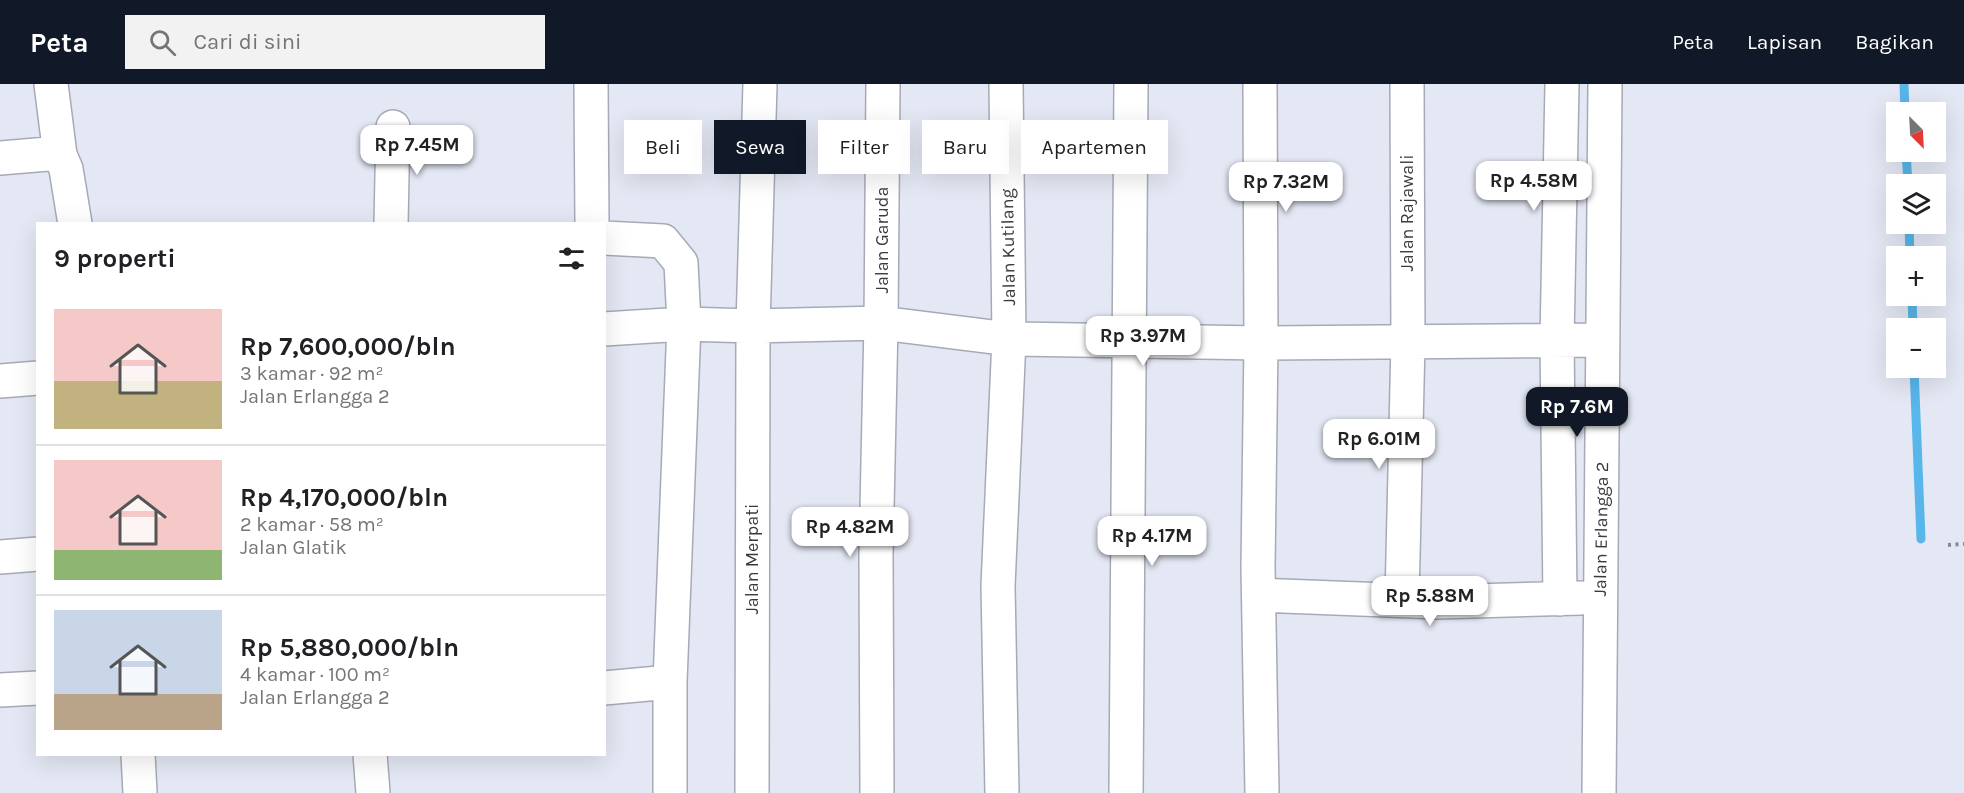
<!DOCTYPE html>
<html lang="id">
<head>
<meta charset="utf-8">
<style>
  :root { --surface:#fff; --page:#f2f2f2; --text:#202124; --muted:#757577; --line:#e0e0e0; --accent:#111827 }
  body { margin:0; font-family:Karla,sans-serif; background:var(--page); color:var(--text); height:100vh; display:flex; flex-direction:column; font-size:22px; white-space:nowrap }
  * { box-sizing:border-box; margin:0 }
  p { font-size:20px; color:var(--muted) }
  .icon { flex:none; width:33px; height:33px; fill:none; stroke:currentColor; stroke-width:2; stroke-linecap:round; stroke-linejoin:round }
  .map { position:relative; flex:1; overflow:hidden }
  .side { position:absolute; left:36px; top:138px; width:570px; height:534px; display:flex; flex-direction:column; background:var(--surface); border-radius:0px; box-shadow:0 6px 24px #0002 }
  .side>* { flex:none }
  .guide { position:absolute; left:624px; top:36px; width:570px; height:54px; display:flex; gap:12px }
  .needle { width:39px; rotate:156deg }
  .buttons { position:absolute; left:1886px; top:18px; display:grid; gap:12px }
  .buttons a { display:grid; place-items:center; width:60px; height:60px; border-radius:0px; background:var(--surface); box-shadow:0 6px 24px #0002; font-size:30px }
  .price { position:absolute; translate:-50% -51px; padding:0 14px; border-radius:12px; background:#fff; color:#222; font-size:20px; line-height:39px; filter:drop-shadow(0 2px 3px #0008) }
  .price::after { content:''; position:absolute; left:50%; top:36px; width:18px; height:14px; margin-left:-9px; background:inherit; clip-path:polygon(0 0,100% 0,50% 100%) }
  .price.current { background:var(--accent); color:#fff }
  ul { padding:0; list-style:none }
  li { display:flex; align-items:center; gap:18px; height:150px; padding:0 18px }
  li+li { border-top:2px solid var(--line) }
  li span { display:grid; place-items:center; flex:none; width:168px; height:120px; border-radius:0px; color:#555 }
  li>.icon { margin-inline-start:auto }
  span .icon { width:72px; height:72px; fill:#fffc; stroke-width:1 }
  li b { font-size:26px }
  h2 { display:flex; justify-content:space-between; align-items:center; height:72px; padding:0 18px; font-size:26px }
  .tag { padding:0 21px; border-radius:0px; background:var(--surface); box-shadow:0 6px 24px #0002; font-size:21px; line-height:54px }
  .tag.current { background:var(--accent); color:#fff }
  header { display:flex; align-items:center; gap:36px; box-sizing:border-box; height:84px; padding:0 30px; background:var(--accent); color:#fff }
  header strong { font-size:28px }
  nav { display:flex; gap:33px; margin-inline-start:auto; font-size:21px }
  .search { width:420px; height:54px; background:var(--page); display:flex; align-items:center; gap:15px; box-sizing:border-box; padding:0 21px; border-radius:0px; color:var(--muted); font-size:22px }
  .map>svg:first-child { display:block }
</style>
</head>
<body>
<header>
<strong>Peta</strong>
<div class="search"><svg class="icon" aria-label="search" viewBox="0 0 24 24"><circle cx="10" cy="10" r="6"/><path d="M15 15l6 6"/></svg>Cari di sini</div>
<nav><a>Peta</a><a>Lapisan</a><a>Bagikan</a></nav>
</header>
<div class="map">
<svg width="1964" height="709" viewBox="0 0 1964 709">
  <rect width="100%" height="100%" fill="#e4e8f4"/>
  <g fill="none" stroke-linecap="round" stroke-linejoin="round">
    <path stroke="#59b6ea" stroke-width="9" d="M1904,0L1905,28
      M1906,68L1908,100
      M1909,140L1910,172
      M1912,212L1913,244
      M1914,284L1921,455"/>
    <defs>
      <path id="minor" d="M51,0L60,71
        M591,0L592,140
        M1260,0L1261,259L1258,483L1262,709
        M0,74L48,70L60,71L66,85L75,140
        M391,140L393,43
        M604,154L663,157L681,179L684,240L670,598V709
        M604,245L684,240L753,242L881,239L1009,255L1261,259L1603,256
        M0,297L38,294
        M0,473L38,470
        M1259,511L1438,518L1581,514
        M1402,515L1408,258L1407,0
        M1560,515L1557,256L1562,0
        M604,604L670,598
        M0,606L38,604
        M138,670L140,709
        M370,670L373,709
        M752,709L753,242L760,0
        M877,709L876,471L881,239L883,0
        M1002,709L998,502L1009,255L1006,0
        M1126,709L1131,0
        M1599,709L1605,0"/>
    </defs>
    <use href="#minor" stroke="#a6aab5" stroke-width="36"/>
    <path stroke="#868991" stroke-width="4" stroke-dasharray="3 4.5" stroke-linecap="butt" d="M1948,461L1964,460"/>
    <use href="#minor" stroke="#fff" stroke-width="33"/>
  </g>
  <g text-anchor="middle" stroke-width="4.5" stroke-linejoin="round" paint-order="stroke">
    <g font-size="18" fill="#393b3f" stroke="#fff">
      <text transform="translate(1407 129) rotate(-90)" y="6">Jalan Rajawali</text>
      <text transform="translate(882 156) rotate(-90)" y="6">Jalan Garuda</text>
      <text transform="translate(1008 163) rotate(-91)" y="6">Jalan Kutilang</text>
      <text transform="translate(1601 445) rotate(-89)" y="6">Jalan Erlangga 2</text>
      <text transform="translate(752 475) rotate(-90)" y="6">Jalan Merpati</text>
    </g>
  </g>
</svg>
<div class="buttons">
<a><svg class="needle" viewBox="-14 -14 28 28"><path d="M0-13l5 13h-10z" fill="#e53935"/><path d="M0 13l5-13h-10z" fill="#757577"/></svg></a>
<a><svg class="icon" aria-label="layers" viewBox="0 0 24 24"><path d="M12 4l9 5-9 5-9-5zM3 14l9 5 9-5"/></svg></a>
<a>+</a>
<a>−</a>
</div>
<b class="price" style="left:417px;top:92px">Rp 7.45M</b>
<b class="price" style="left:1534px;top:128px">Rp 4.58M</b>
<b class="price" style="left:1286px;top:129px">Rp 7.32M</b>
<b class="price" style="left:1143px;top:283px">Rp 3.97M</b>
<b class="price current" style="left:1577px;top:354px">Rp 7.6M</b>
<b class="price" style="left:1379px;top:386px">Rp 6.01M</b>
<b class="price" style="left:850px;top:474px">Rp 4.82M</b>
<b class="price" style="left:1152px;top:483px">Rp 4.17M</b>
<b class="price" style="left:1430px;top:543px">Rp 5.88M</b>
<div class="guide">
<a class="tag">Beli</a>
<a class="tag current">Sewa</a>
<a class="tag">Filter</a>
<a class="tag">Baru</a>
<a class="tag">Apartemen</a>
</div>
<section class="side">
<h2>9 properti<svg class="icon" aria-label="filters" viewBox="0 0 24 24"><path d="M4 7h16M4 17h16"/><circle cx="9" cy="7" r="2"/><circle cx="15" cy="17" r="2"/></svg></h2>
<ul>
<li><span style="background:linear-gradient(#f6c9c9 60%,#c2b280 0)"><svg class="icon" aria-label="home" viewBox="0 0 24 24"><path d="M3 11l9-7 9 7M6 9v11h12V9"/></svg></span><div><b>Rp 7,600,000/bln</b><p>3 kamar · 92 m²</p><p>Jalan Erlangga 2</p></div></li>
<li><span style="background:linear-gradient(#f6c9c9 75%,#8fb573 0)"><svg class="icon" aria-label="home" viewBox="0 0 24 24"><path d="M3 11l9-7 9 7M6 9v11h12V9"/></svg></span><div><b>Rp 4,170,000/bln</b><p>2 kamar · 58 m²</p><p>Jalan Glatik</p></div></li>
<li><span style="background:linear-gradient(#c9d6e8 70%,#b9a48a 0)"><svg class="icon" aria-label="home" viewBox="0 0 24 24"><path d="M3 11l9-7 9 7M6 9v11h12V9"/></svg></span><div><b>Rp 5,880,000/bln</b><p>4 kamar · 100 m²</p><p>Jalan Erlangga 2</p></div></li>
</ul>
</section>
</div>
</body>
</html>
